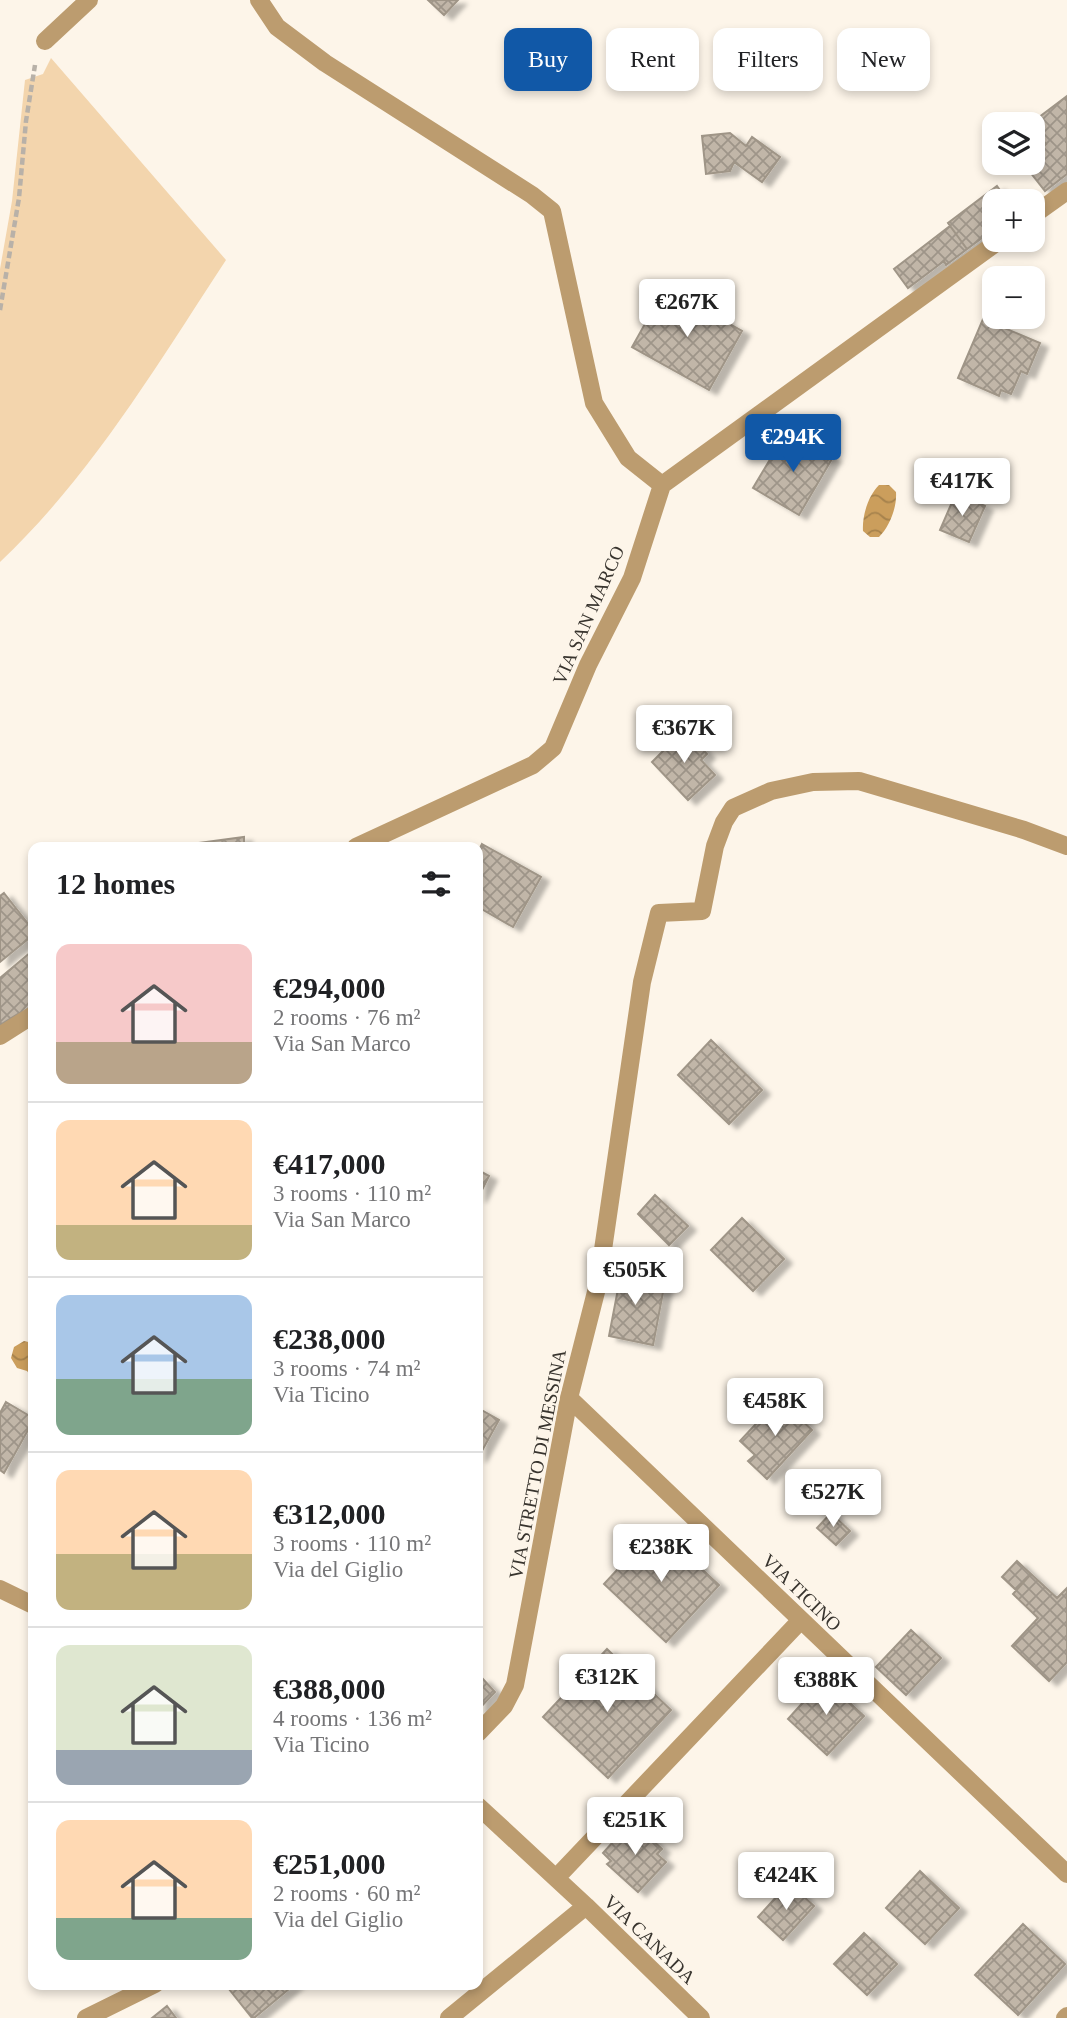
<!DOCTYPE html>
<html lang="en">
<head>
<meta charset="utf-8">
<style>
  :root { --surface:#fff; --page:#f2f2f2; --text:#202124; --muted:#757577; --line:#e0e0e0; --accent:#1158a7 }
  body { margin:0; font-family:Georgia,serif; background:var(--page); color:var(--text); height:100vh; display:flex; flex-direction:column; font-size:26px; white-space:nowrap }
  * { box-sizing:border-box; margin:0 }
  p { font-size:23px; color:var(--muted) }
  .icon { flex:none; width:38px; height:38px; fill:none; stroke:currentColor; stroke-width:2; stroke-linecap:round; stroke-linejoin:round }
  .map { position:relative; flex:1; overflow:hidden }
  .side { position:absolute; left:28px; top:842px; width:455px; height:1148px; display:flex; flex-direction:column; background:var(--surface); border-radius:14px; box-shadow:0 4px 10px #0003 }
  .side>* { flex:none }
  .banner { position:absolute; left:504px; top:28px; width:457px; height:63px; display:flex; gap:14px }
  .fabs { position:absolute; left:982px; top:112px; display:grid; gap:14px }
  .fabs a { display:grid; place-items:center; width:63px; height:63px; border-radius:14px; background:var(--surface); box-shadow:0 4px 10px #0003; font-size:35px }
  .price { position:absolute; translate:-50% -60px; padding:0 16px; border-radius:7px; background:#fff; color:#222; font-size:23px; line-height:46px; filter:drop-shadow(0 2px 4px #0008) }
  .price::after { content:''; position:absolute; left:50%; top:42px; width:21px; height:16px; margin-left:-10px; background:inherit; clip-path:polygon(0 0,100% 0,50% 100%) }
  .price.on { background:var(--accent); color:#fff }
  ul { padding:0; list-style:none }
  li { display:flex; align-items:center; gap:21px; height:175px; padding:0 28px }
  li+li { border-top:2px solid var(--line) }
  li span { display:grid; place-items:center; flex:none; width:196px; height:140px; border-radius:14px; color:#555 }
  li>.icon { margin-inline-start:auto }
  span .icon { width:84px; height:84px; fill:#fffc; stroke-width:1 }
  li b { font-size:30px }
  h2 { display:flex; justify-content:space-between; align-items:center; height:84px; padding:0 28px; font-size:30px }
  .pill { padding:0 24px; border-radius:14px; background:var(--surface); box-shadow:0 4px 10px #0003; font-size:24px; line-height:63px }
  .pill.on { background:var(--accent); color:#fff }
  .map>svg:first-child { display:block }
</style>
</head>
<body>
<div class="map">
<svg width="1067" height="2018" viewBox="0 0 1067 2018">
  <defs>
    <pattern id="water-waves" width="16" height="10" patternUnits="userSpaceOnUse" patternTransform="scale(1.75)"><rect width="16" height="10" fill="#cb9e5c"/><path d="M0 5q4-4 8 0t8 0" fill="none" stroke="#a6824c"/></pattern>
    <pattern id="building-cross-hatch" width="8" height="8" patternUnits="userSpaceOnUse" patternTransform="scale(1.75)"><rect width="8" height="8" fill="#c1b6a8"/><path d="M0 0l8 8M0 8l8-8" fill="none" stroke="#9e9589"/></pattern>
    <filter id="shadow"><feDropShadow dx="8" dy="4.5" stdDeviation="2" flood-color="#0004"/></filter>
  </defs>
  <rect width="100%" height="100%" fill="#fdf5e9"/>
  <path fill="#f3d5ad" d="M51,58L226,260C157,365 92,475 0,562V269L12,201L25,80L43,74Z"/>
  <path fill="url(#water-waves)" d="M879,485H889L896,492C897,507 890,526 879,537H870L863,531C862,516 868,496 879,485Z
    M24,1341L33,1343V1379L27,1371L17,1368L11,1358L14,1347Z"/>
  <path fill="url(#building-cross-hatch)" stroke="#9f9587" stroke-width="2" filter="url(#shadow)" d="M428,0H458L444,15Z
    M1067,96V174L1045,191L1023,163H1032V154L1046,144L1030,124Z
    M730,133L746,146L752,137L780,157L762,182L734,162L730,171L706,174L702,136Z
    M997,186L1008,201H994V229L967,249L948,223Z
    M950,226L967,249L946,265L944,261L908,288L894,269Z
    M665,288L742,331L709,390L632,347Z
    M983,319L1040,343L1027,374L1021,371L1011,394L1001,390L999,396L958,378Z
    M791,433L833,457L799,515L753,488L775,451L780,454Z
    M956,493L985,506L969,542L940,530Z
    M684,730L707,754L701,760L715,775L688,800L652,762Z
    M244,837V847H169Z
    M482,844L541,877L513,927L478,907V852Z
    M4,893L33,930V935L0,962V896Z
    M32,951L33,998L21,1012L0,1025V978Z
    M711,1040L762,1090L729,1124L678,1075Z
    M478,1170L489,1176L478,1198Z
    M655,1195L688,1226L669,1245L638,1214Z
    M742,1218L784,1259L753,1291L711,1250Z
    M615,1262L632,1265L629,1280L664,1287L653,1345L609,1336L618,1289L610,1288Z
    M779,1399L812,1430L767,1479L748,1461L755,1455L740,1441Z
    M6,1402L33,1418V1421L4,1473L0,1470V1413Z
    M478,1408L499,1420L478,1458Z
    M831,1513L850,1531L836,1545L817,1528Z
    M657,1527L719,1585L666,1642L604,1584Z
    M1017,1561L1031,1574L1016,1590L1002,1577Z
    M1031,1574L1057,1598L1067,1588V1662L1049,1681L1012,1646L1038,1618L1013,1594Z
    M911,1630L941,1658L906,1695L876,1667Z
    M607,1649L671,1710L608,1778L543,1717Z
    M482,1678L495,1692L478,1710V1682Z
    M824,1679L864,1716L827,1755L788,1719Z
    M632,1821L662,1849L657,1854L666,1862L638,1892L607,1864L611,1861L603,1853Z
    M920,1871L959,1908L925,1944L886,1908Z
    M789,1883L814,1906L783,1940L758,1917Z
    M1023,1924L1065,1964L1018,2015L975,1975Z
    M864,1933L897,1964L867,1995L834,1964Z
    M225,1984H295L254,2018H252Z
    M167,2006L176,2018H152Z"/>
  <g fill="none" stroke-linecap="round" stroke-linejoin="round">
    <path stroke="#b8b1a8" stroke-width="4.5" stroke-dasharray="7 3.5" stroke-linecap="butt" d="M0,310L19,198L26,121L35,65"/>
    <path stroke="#bc9c6f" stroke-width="18" d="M259,0L277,27L325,63L532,195L552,211L594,403L628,458L662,485
      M45,41L89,0
      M1032,216L1067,191
      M356,847L533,765L553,748L588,665L632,578L662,485L1000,240
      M0,1036L33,1015
      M569,1398L1067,1874
      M0,1589L33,1605
      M478,1733L504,1706L515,1685L569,1398L598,1284L642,982L659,913L702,911L715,846L724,822L733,808L771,791L813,782L859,781L1024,830L1067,846
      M478,1806L586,1906L701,2018
      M556,1878L801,1620
      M86,2018L155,1984
      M449,2018L586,1906
      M1065,2018L1067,2016"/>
  </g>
  <g text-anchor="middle" stroke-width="5" stroke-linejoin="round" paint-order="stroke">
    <g font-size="19" fill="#38342e" stroke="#fdf5e9">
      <text transform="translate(588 615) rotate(-66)" y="7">VIA SAN MARCO</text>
      <text transform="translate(537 1464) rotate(-79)" y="7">VIA STRETTO DI MESSINA</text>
      <text transform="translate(802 1592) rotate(44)" y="7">VIA TICINO</text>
      <text transform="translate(650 1939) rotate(44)" y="7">VIA CANADA</text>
    </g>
  </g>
</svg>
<div class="fabs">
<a><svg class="icon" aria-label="layers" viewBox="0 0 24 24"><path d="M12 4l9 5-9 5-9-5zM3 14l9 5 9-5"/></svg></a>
<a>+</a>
<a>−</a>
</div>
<b class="price" style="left:687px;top:339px">€267K</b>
<b class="price on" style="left:793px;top:474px">€294K</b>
<b class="price" style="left:962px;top:518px">€417K</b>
<b class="price" style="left:684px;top:765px">€367K</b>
<b class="price" style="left:635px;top:1307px">€505K</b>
<b class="price" style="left:775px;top:1438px">€458K</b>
<b class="price" style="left:833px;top:1529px">€527K</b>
<b class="price" style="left:661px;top:1584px">€238K</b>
<b class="price" style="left:607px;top:1714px">€312K</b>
<b class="price" style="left:826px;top:1717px">€388K</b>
<b class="price" style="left:635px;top:1857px">€251K</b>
<b class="price" style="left:786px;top:1912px">€424K</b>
<div class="banner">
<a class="pill on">Buy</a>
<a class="pill">Rent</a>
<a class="pill">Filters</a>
<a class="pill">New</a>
</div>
<section class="side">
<h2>12 homes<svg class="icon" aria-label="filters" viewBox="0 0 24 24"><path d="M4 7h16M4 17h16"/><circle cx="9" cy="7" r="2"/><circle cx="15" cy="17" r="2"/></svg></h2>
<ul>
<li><span style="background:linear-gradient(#f6c9c9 70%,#b9a48a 0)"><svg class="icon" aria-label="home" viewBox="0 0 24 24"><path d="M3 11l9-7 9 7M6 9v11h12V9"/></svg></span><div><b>€294,000</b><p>2 rooms · 76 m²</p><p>Via San Marco</p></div></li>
<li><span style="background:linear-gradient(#ffd9b3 75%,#c2b280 0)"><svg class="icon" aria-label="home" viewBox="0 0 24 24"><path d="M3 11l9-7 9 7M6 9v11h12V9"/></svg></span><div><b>€417,000</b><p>3 rooms · 110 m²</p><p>Via San Marco</p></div></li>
<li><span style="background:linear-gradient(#a9c7e8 60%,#7fa58c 0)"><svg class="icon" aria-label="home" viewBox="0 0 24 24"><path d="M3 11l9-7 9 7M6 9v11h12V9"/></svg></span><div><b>€238,000</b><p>3 rooms · 74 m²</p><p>Via Ticino</p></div></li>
<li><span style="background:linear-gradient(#ffd9b3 60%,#c2b280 0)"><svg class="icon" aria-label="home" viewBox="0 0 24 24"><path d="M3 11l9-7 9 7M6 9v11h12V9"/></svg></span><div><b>€312,000</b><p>3 rooms · 110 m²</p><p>Via del Giglio</p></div></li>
<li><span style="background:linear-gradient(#dfe7d0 75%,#9aa5b1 0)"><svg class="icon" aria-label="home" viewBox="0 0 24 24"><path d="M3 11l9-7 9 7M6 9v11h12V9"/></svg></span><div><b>€388,000</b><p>4 rooms · 136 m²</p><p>Via Ticino</p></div></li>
<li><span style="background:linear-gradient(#ffd9b3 70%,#7fa58c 0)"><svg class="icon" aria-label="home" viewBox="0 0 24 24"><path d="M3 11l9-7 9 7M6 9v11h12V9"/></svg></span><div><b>€251,000</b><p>2 rooms · 60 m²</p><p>Via del Giglio</p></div></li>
</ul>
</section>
</div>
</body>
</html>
